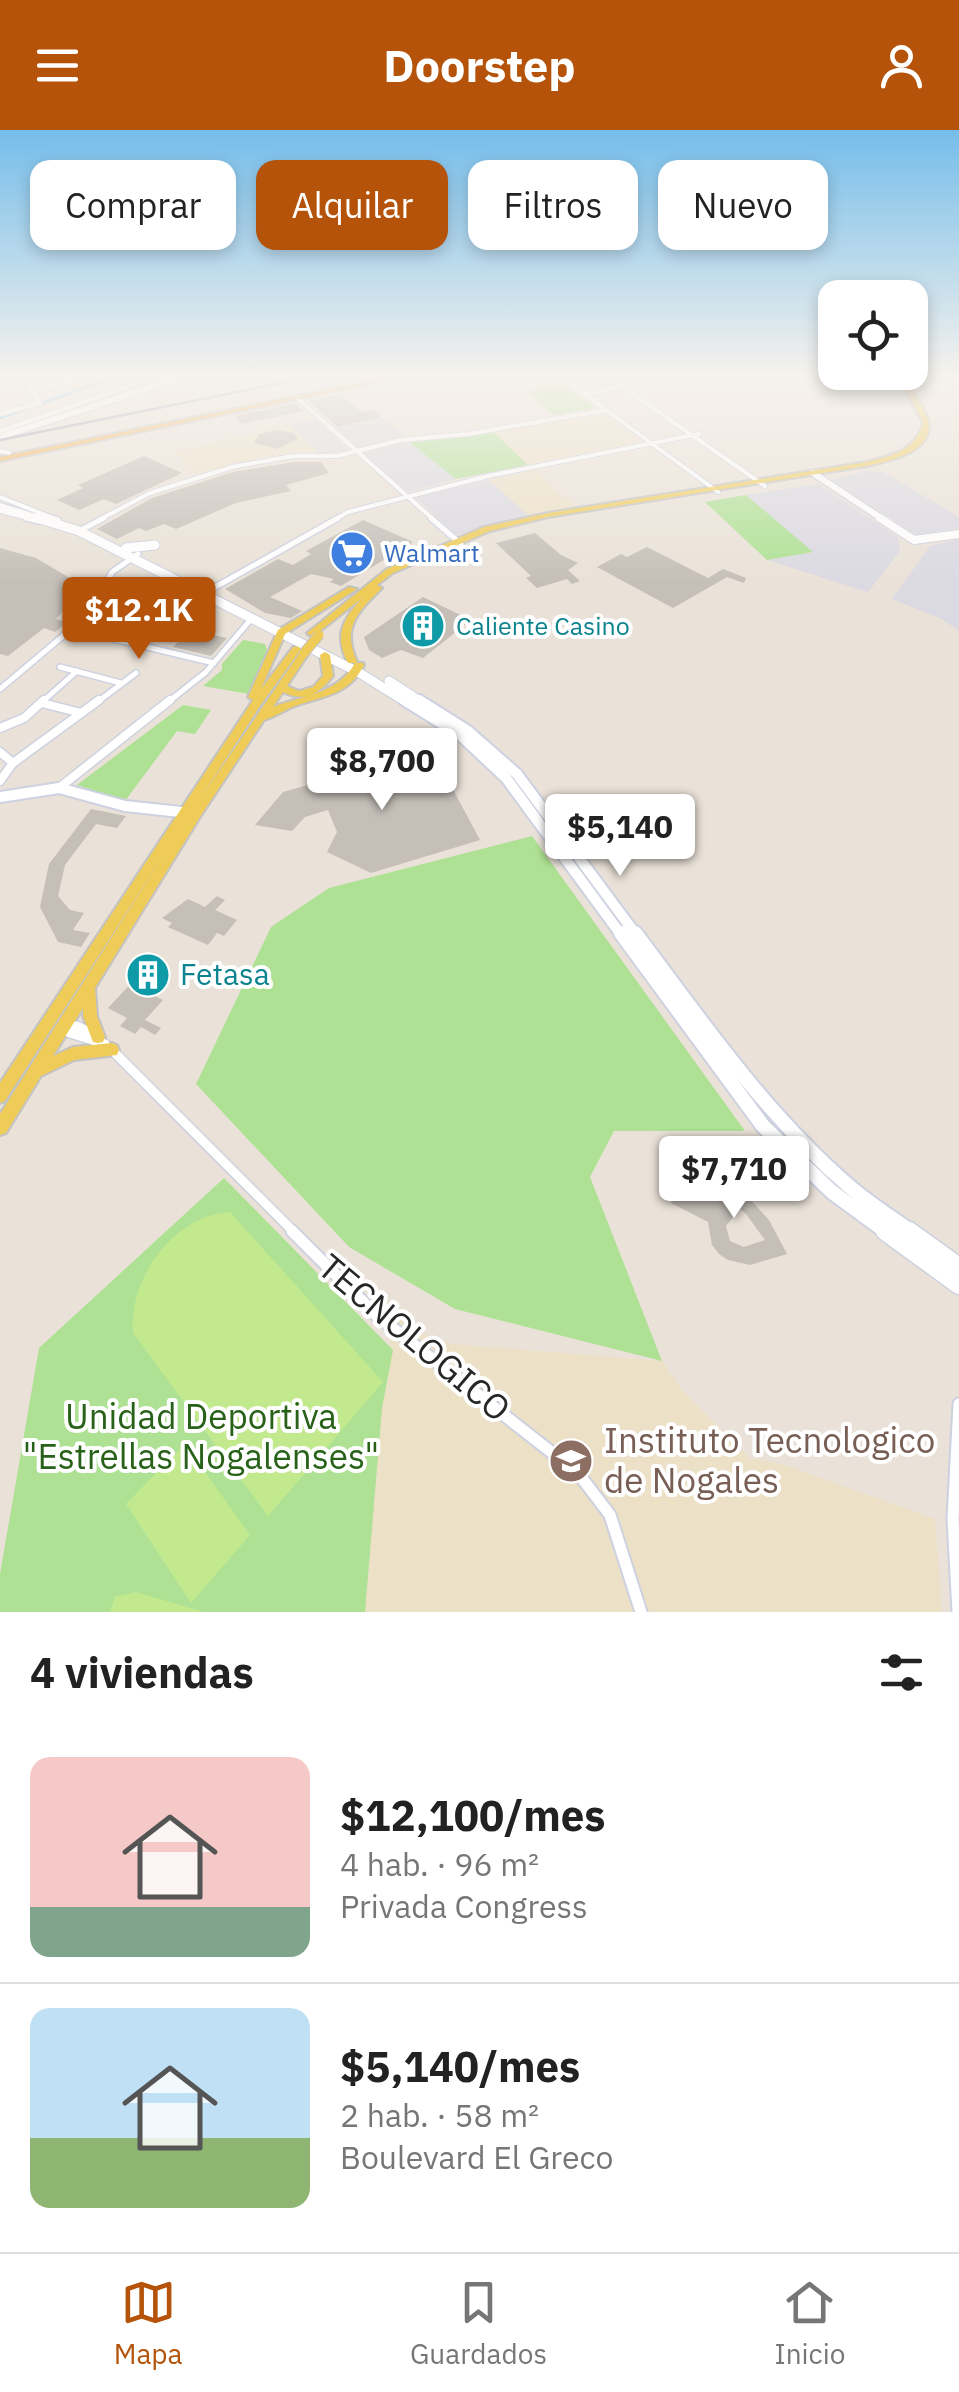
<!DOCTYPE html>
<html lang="es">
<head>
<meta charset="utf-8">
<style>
  :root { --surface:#fff; --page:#f6f6f6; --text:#222; --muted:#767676; --line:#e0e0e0; --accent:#b45309 }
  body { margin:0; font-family:"IBM Plex Sans",sans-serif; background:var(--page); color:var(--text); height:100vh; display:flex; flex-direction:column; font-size:38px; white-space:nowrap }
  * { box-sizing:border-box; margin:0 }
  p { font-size:32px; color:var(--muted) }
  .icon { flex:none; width:55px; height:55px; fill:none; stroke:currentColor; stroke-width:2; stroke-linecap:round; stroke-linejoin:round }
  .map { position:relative; height:1482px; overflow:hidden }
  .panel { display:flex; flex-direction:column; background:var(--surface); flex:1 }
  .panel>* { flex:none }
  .guide { position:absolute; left:30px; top:30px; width:900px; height:90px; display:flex; gap:20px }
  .buttons { position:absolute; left:818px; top:150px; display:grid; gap:20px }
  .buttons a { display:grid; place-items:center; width:110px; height:110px; border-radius:20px; background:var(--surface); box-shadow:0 5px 15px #0003; font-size:50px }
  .price { position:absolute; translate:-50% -85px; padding:0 22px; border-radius:10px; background:#fff; color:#222; font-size:32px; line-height:65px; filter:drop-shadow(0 2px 5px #0008) }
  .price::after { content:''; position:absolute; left:50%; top:60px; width:30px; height:22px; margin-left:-15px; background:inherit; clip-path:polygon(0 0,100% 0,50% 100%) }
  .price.active { background:var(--accent); color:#fff }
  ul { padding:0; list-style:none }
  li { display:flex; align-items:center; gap:30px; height:250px; padding:0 30px }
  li+li { border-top:2px solid var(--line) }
  li span { display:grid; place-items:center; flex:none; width:280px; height:200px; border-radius:20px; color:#555 }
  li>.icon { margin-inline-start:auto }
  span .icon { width:120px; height:120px; fill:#fffc; stroke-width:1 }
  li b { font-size:42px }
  h2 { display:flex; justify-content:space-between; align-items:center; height:120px; padding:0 30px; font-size:42px }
  .tag { padding:0 35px; border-radius:20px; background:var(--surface); box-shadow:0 5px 15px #0003; font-size:35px; line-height:90px }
  .tag.active { background:var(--accent); color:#fff }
  header { display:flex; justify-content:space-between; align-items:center; height:130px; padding:0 30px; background:var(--accent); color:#fff; font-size:45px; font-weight:700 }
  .menu { display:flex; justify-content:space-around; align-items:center; height:140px; border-top:2px solid var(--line); background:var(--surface); font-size:28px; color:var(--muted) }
  .menu a { display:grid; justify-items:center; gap:5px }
  .menu .active { color:var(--accent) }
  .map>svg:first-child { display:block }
</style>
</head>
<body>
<header><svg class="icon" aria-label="menu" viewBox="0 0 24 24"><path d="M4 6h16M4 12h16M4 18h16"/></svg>Doorstep<svg class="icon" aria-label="person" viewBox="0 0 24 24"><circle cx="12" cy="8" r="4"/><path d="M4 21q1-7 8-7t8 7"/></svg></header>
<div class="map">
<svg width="959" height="1482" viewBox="0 0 959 1482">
  <rect width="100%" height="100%" fill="#eae2d8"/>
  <path fill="#dbd9e2" d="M382,287L404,306L359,318L336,297Z
    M315,289L349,320L320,324L289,295Z
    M409,312L456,349L408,362L363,323Z
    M864,341L883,342L959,387V398L917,405L832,350Z
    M489,350L529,386L457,405L415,367Z
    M818,354L898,407L900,421L868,462L767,430L812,422L746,365Z
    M959,409V501L940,488L892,469L930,416Z"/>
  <path fill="#ece0c7" d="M604,283L642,312L528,335L493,302Z
    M289,295L320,324L293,323L197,345L174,322Z
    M535,340L577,378L529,386L489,350Z
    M393,1184L419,1203L453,1214L662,1231L681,1259L749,1328L785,1335L935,1389L942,1482H358Z"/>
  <path fill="#aee194" d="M564,254L595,278L553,285L528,261Z
    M493,302L528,335L456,349L409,312Z
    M746,365L813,422L767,430L705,372Z
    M243,510L265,514L267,520L249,564L203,556L222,540V534Z
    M183,575L211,580L195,604L177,601L125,671L77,655Z
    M532,706L745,1001H614L590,1047L662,1231L455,1179L349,1117L196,954L271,797L329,758Z
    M224,1048L393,1220L382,1278L365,1482H0V1444L39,1218Z"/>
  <path fill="#c3e98f" d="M230,1082L383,1252L268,1386L133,1203C128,1149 174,1085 230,1082Z
    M185,1314L250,1405L191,1473L126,1374Z
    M136,1462L204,1482H110L115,1467Z"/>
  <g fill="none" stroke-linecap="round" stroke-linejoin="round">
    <path stroke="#6acaed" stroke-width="2.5" d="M0,288L118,246"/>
  </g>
  <path fill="#c5bfb8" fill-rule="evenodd" d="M340,264L362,282L373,280L382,287L338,297L309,271Z
    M295,273L304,281L242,294L235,286Z
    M277,300L294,303L298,309L277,319L254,313L259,304Z
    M144,326L182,343L116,374L104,369L79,380L57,370L83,358L78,355Z
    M294,332H321L329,343L286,355L291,361L236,373L176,399L164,394L146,401L139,398L117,409L97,399L152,368L233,342Z
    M363,390L413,412L341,456L330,452L334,449L311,444L270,467L302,481L291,488L265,483L225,459L278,429L293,435L311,424L306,421Z
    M535,403L561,425L578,433L568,440L580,451L572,454L567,449L537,458L526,448L531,446L496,413Z
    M647,417L708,448L723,439L746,448L744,453L727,447L673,478L597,437L621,424L627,427Z
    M0,418L36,428L80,454H98L89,470H74L56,489L67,492L55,502L44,498L8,526L0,524Z
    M423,467L471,490L423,528L401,520L382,528L369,520L364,507Z
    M190,500L227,508L211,526L173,517Z
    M432,620L480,710L371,743L327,722L337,702L328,680L305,687L292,701L255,695L283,662Z
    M91,679L126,686L117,698L96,694L65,735L58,766L70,780L84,783L73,800L90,803L81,817L58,812L40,777L49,734Z
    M217,766L225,770L215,780L237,790L224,806L217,803L208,815L168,797L172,793L162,788L188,769L205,777Z
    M133,831L171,848L155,866L163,870L145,890L161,898L155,905L141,897L135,904L120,896L127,888L108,878L136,848L125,842Z
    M746,1041L759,1051L748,1067L769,1090L787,1124L750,1135L728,1130L719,1124L712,1115L708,1092L671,1073L678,1055L706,1069L717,1045L735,1055ZM740,1079L746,1084L765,1110L744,1117L730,1111L726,1096Z"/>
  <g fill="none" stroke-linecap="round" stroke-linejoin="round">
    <defs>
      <path id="minor-far4" d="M560,246L718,362
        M607,246L765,356
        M129,248L139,246
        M0,249L3,246
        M44,258L92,246
        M585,264L621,257
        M295,266L434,390
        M0,284L40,273L28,256
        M0,301L136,254
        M0,321L9,323
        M0,367L58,390
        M0,381L36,390
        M99,390L150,363L232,337L293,326H337L401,310L468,304L607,280
        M334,390L348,382L488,346L699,304"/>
      <path id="minor-far3" d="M26,388L39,391
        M52,388L58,390
        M431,388L461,414
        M79,401L104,388
        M203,464L338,388
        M72,499L214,533
        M60,537L121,553
        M0,559L88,485L112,442L138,424
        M41,573L77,541
        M96,573L136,543
        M167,573L206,542L252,488"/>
      <path id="minor-far2" d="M42,573L81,583
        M0,598L24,588L44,570
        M0,622L13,633
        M0,651L13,633L99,570
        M59,658L170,570"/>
      <path id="minor-far1" d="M63,897L77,896L96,905
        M63,897L67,902L105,914
        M110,918L295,1103"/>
      <path id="minor" d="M292,1101L376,1185L578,1343L610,1385L641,1482
        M958,1482L953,1389L959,1274"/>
      <path id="tertiary-far2" d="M813,343L884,390"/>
      <path id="tertiary-far1" d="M880,388L914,410L959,404"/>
      <path id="tertiary" d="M0,667L59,658L125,676L190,683"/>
      <path id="secondary-far4" d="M0,307L185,246
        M0,376L45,390"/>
      <path id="secondary-far3" d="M37,388L79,401L358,542L408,573
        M126,418L155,415
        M389,551L423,573"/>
      <path id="secondary-far2" d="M404,570L460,605L506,648L622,806
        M419,570L468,601L517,644L637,806"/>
      <path id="secondary-far1" d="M621,803L763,996L832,1062L888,1103
        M635,803C702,892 765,984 850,1057C870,1074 892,1088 913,1103"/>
      <path id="secondary" d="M885,1101L959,1155
        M909,1101L959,1137"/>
      <path id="primary" d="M897,246H903C910,257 929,283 929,295C930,324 887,331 867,336L548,387L490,401L393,443L377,455L382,458C359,481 341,497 357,531L356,533H363L364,535C349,565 324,566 295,576C284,580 275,587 264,590L200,687L95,858L97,886L105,907L103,912L98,913L93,912L83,886V878L53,926L73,917L112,913L117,915L119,920L117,925L74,930L41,946L6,1003L0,1005V984L168,718L5,971L0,973V953L253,570L248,567L278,500L349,457L357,459L285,504L261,559L293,517H299L301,519L260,576L200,669L301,521L304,520L309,523L287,556L299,561L313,557L323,546L320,525L325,522L330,525L333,546C319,564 306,573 283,562L273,577C303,565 338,564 355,533H348C334,506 342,490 362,468L315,505H309L307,503L387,439L484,397L548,383L867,332C892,326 917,320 923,292Z"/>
      <path id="trunk" d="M396,246H408L0,331V327Z
        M874,246H883L909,256L904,257Z
        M907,246H959V249L910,248Z"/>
    </defs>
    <use href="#minor-far4" stroke="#cdd1e0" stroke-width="6"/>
    <use href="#minor-far3" stroke="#cdd1e0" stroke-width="8"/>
    <use href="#minor-far2" stroke="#cdd1e0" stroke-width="11"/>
    <use href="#minor-far1" stroke="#cdd1e0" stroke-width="12"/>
    <use href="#minor" stroke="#cdd1e0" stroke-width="15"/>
    <use href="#tertiary-far2" stroke="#cdd1e0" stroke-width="9"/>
    <use href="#tertiary-far1" stroke="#cdd1e0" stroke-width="10"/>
    <use href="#tertiary" stroke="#cdd1e0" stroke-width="14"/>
    <use href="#secondary-far4" stroke="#cdd1e0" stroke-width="9"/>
    <use href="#secondary-far3" stroke="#cdd1e0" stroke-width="11"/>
    <use href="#secondary-far2" stroke="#cdd1e0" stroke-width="14"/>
    <use href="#secondary-far1" stroke="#cdd1e0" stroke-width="18"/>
    <use href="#secondary" stroke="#cdd1e0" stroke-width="21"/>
    <use href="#primary" stroke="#c3c3c3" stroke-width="4"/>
    <use href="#trunk" stroke="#c3c3c3" stroke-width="4"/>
    <use href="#minor-far4" stroke="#fff" stroke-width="4"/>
    <use href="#minor-far3" stroke="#fff" stroke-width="5"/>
    <use href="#minor-far2" stroke="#fff" stroke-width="8"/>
    <use href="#minor-far1" stroke="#fff" stroke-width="9"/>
    <use href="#minor" stroke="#fff" stroke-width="11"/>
    <use href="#tertiary-far2" stroke="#fff" stroke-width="6"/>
    <use href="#tertiary-far1" stroke="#fff" stroke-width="8"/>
    <use href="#tertiary" stroke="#fff" stroke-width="10"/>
    <use href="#secondary-far4" stroke="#fff" stroke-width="6"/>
    <use href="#secondary-far3" stroke="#fff" stroke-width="9"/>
    <use href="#secondary-far2" stroke="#fff" stroke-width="10"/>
    <use href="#secondary-far1" stroke="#fff" stroke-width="14"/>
    <use href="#secondary" stroke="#fff" stroke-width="18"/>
    <use href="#primary" fill="#efcc58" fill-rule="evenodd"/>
    <use href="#trunk" fill="#f6b354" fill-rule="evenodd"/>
    <path stroke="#9b9eb2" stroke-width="2.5" d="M0,310L316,246"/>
    <defs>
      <path id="primary-bridge" d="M304,523L319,505"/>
    </defs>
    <use href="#primary-bridge" stroke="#c3c3c3" stroke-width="11" stroke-linecap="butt"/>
    <use href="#primary-bridge" stroke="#efcc58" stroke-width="9"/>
  </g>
  <linearGradient id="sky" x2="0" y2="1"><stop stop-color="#75bdea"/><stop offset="0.54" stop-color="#f6f2ed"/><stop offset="1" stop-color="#f6f2ed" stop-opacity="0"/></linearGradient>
  <rect width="959" height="453" fill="url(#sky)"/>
  <defs>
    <symbol id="supermarket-disc" viewBox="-11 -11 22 22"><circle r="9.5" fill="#3f7fe0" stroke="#fff"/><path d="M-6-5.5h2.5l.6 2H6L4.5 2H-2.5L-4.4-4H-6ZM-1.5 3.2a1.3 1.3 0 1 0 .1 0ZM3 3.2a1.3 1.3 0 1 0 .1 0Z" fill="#fff"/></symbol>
    <symbol id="building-disc" viewBox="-11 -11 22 22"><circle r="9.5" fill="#0f9aa8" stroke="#fff"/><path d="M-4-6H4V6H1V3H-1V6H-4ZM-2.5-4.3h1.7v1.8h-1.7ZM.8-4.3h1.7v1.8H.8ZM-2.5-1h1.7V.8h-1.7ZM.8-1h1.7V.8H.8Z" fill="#fff"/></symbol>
    <symbol id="university-disc" viewBox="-11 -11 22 22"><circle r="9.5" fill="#8d6e63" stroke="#fff"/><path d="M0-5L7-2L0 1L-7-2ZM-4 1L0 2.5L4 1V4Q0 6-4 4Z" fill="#fff"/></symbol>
  </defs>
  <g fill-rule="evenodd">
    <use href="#supermarket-disc" x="327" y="398" width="50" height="50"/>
    <use href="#building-disc" x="398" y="471" width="50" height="50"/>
    <use href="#building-disc" x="123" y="820" width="50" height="50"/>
    <use href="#university-disc" x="546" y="1306" width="50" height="50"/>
  </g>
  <g text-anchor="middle" stroke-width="8" stroke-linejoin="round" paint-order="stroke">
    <g font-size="25" fill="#366cbe" stroke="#fff" text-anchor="start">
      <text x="384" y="432">Walmart</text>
    </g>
    <g font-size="25" fill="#0d838f" stroke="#fff" text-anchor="start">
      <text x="456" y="505">Caliente Casino</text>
    </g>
    <g font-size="30" fill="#0d838f" stroke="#fff" text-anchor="start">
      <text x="180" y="855">Fetasa</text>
    </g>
    <g font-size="35" fill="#272727" stroke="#fff">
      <text transform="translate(414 1208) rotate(40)" y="12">TECNOLOGICO</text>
    </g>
    <g font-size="35" fill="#286219" stroke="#fff">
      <text x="201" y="1299">Unidad Deportiva<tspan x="201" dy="40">"Estrellas Nogalenses"</tspan></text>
    </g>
    <g font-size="35" fill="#785e54" stroke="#fff" text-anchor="start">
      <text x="604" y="1323">Instituto Tecnologico<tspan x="604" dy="40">de Nogales</tspan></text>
    </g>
  </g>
</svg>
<div class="buttons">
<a><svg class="icon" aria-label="locate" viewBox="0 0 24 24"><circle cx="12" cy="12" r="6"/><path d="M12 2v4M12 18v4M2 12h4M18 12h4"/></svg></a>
</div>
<b class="price active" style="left:139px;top:532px">$12.1K</b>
<b class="price" style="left:382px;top:683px">$8,700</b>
<b class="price" style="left:620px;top:749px">$5,140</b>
<b class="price" style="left:734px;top:1091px">$7,710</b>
<div class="guide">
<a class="tag">Comprar</a>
<a class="tag active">Alquilar</a>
<a class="tag">Filtros</a>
<a class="tag">Nuevo</a>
</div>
</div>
<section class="panel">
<h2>4 viviendas<svg class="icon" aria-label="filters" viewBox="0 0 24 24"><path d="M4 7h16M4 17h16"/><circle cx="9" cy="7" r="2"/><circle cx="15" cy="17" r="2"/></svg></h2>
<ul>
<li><span style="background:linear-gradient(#f6c9c9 75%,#7fa58c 0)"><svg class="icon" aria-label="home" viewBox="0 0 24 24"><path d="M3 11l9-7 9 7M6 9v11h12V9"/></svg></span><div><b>$12,100/mes</b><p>4 hab. · 96 m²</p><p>Privada Congress</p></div></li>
<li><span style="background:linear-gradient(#bfe0f5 65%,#8fb573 0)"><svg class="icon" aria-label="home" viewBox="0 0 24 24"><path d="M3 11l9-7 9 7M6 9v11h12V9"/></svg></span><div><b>$5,140/mes</b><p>2 hab. · 58 m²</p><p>Boulevard El Greco</p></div></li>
</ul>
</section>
<nav class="menu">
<a class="active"><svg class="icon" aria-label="map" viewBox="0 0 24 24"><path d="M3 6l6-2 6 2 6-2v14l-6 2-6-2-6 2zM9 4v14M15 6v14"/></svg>Mapa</a>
<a><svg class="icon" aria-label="saved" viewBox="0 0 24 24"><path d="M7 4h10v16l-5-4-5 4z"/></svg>Guardados</a>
<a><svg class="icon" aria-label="home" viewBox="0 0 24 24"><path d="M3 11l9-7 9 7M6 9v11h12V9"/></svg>Inicio</a>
</nav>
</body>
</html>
